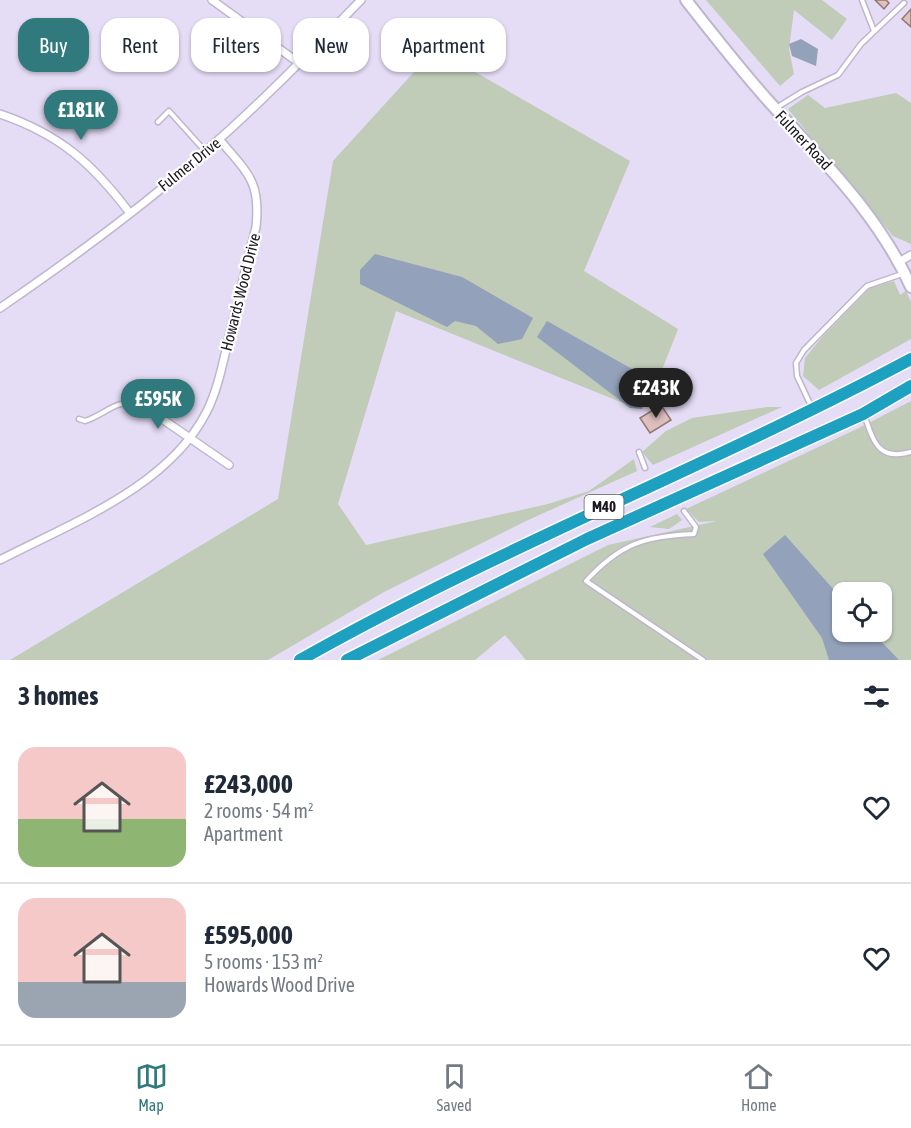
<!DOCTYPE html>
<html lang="en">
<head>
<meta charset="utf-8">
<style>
  :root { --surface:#fff; --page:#f6f6f7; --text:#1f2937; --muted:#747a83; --line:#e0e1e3; --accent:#30797c }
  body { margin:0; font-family:"Asap Condensed",sans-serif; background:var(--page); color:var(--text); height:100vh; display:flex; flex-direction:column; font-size:22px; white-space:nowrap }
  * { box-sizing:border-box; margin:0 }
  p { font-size:20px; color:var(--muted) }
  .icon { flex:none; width:33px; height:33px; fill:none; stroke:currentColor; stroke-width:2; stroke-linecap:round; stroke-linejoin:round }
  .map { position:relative; height:660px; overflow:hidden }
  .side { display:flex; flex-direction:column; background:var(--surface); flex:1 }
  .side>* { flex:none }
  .guide { position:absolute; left:18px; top:18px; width:600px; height:54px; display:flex; gap:12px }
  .controls { position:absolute; left:832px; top:582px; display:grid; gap:12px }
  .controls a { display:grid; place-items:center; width:60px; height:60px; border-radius:12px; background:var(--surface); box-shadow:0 2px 4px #0004; font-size:30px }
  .price { position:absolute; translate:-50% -51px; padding:0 14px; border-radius:21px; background:var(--accent); color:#fff; font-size:20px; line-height:39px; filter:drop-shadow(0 2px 3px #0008) }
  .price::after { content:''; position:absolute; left:50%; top:36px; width:18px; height:14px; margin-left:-9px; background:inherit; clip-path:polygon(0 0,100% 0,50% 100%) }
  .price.selected { background:#222; color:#fff }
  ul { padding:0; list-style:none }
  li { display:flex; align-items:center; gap:18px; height:150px; padding:0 18px }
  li+li { border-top:2px solid var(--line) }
  li span { display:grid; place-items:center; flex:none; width:168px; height:120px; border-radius:18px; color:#555 }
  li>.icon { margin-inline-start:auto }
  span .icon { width:72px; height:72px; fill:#fffc; stroke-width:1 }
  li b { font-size:26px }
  h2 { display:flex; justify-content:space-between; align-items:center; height:72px; padding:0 18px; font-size:26px }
  .pill { padding:0 21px; border-radius:18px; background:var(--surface); box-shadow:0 2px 4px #0004; font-size:21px; line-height:54px }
  .pill.selected { background:var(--accent); color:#fff }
  .tabs { display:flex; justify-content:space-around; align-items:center; height:84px; border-top:2px solid var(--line); background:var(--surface); font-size:16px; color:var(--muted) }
  .tabs a { display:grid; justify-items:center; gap:3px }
  .tabs .selected { color:var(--accent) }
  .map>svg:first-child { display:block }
</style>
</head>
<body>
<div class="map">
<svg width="911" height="660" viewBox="0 0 911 660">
  <rect width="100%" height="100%" fill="#e5dcf5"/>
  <path fill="#c0cbb8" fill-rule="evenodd" d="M706,0H822L847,19L832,40L794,10L789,49L794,74L780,86Z
    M435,49L630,161L584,271L678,329L653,393L623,403L396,311L338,504L366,545L548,504L589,491L634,459L637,471L526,521L384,592L268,660H10L278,499L333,161Z
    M896,93L911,103V244L893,236L788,109L808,95L825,108Z
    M894,281L900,295L906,291L911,302V339L819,390L803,376L805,358L823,336L870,288Z
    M911,401V660H526L505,635L475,660H378L608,545L717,521L699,522L686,509L861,427ZM843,592H882V632H843Z
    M767,407H782L653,465L642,452L666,431L692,418Z
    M677,514L682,520L669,529L650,527Z"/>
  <path fill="#93a1ba" d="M801,39L818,49L816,66L792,56L789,44Z
    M375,254L462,277L533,318L522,339L498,344L476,326L455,321L447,327L360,284V270Z
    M547,321L655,382L642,409L630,408L537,337Z
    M785,535L843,600V632H872L899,660H829L822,638L763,554Z"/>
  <path fill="#dec0be" stroke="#927674" stroke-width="1.5" d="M875,0H886L889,3L884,9Z
    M911,9V27L902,19Z
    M661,405L671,420L650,433L640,418Z"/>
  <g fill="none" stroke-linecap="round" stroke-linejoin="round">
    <defs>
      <path id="lane" d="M862,0L874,31
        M776,108L802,92L838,75L861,44L904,3
        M158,122L169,111L205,151
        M812,408L797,376L796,363L804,350L867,286L902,274
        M865,417C874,443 879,461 911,452
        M79,419L85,421C106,414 114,400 138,403
        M639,452L645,468
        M684,511L696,527L694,534C644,536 620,544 586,581L703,660"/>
      <path id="street" d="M212,0L299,63
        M0,114C59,134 92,163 129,212
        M899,262L911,255
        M0,308C70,260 144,206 207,150C261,103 311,51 361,0
        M139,403L229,465
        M0,560C71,523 169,487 207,411C218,389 223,362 229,337C238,301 247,264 256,227C261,180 247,173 219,139"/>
      <path id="secondary" d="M686,0C714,36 742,72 773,106C825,163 879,216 911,287"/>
      <path id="highway" d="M300,660C498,548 710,466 911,359
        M347,660L587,539L863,414L911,386"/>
    </defs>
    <use href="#lane" stroke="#beb6cd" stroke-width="7"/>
    <use href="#street" stroke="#beb6cd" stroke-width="10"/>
    <use href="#secondary" stroke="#beb6cd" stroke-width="14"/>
    <use href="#highway" stroke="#fff" stroke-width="15"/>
    <use href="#lane" stroke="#fff" stroke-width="4"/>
    <use href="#street" stroke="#fff" stroke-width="7"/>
    <use href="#secondary" stroke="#fff" stroke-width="10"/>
    <use href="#highway" stroke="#1ea0c1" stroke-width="12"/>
  </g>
  <g text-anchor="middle" stroke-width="4.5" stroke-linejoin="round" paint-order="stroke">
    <rect fill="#fff" stroke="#5f5d62" stroke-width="1.5" x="584.5" y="495" width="39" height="24" rx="4.5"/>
    <g font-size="15" font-weight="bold" fill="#1a171f">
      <text x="604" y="512">M40</text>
    </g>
    <g font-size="16" fill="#1a171f" stroke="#fff">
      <text transform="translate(804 140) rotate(47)" y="6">Fulmer Road</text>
      <text transform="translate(189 164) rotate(-39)" y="6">Fulmer Drive</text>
      <text transform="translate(240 292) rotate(-76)" y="6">Howards Wood Drive</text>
    </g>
  </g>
</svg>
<div class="controls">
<a><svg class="icon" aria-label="locate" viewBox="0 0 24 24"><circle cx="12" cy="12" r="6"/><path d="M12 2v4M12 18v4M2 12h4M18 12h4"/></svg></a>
</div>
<b class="price" style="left:81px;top:141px">£181K</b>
<b class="price selected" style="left:656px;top:419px">£243K</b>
<b class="price" style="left:158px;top:430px">£595K</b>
<div class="guide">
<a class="pill selected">Buy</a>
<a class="pill">Rent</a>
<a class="pill">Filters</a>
<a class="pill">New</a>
<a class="pill">Apartment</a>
</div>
</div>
<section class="side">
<h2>3 homes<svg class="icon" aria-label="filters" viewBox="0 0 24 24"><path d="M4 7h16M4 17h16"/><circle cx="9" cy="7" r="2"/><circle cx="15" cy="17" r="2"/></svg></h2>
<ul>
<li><span style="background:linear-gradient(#f6c9c9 60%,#8fb573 0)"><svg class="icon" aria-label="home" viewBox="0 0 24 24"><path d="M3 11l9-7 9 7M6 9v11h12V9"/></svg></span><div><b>£243,000</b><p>2 rooms · 54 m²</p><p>Apartment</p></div><svg class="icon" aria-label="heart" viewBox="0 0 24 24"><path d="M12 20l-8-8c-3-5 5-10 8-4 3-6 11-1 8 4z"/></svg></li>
<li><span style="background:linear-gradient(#f6c9c9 70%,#9aa5b1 0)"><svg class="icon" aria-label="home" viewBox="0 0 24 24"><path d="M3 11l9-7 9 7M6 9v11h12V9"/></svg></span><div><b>£595,000</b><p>5 rooms · 153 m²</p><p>Howards Wood Drive</p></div><svg class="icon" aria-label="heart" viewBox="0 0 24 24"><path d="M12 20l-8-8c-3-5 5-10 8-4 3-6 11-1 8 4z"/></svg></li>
</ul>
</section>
<nav class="tabs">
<a class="selected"><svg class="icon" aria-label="map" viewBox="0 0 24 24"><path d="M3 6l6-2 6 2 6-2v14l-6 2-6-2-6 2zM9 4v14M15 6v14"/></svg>Map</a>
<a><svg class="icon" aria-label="saved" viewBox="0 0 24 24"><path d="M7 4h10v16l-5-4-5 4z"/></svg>Saved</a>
<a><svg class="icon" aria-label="home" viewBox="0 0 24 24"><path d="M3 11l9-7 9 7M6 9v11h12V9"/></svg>Home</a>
</nav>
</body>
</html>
